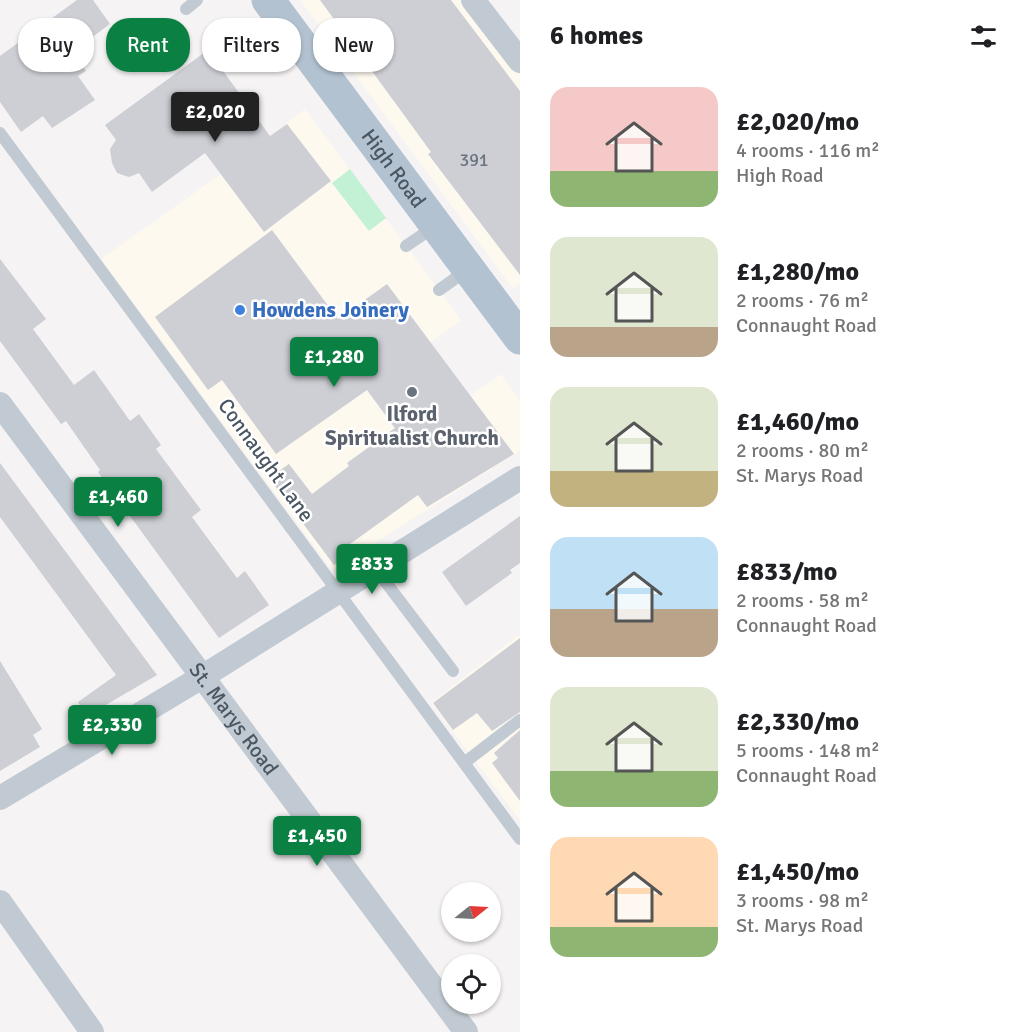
<!DOCTYPE html>
<html lang="en">
<head>
<meta charset="utf-8">
<style>
  :root { --surface:#fff; --page:#f6f6f6; --text:#202124; --muted:#757577; --accent:#0b8043 }
  body { margin:0; font-family:Signika,sans-serif; background:var(--page); color:var(--text); height:100vh; display:flex; flex-direction:column; font-size:22px; white-space:nowrap }
  * { box-sizing:border-box; margin:0 }
  p { font-size:20px; color:var(--muted) }
  .icon { flex:none; width:33px; height:33px; fill:none; stroke:currentColor; stroke-width:2; stroke-linecap:round; stroke-linejoin:round }
  .map { position:relative; flex:1; overflow:hidden }
  .side { display:flex; flex-direction:column; background:var(--surface); width:510px }
  .side>* { flex:none }
  .guide { position:absolute; left:18px; top:18px; width:411px; height:54px; display:flex; gap:12px }
  .needle { width:39px; rotate:72deg }
  .controls { position:absolute; left:441px; top:882px; display:grid; gap:12px }
  .controls a { display:grid; place-items:center; width:60px; height:60px; border-radius:50%; background:var(--surface); box-shadow:0 2px 4px #0004; font-size:30px }
  .price { position:absolute; translate:-50% -51px; padding:0 14px; border-radius:6px; background:var(--accent); color:#fff; font-size:20px; line-height:39px; filter:drop-shadow(0 2px 3px #0008) }
  .price::after { content:''; position:absolute; left:50%; top:36px; width:18px; height:14px; margin-left:-9px; background:inherit; clip-path:polygon(0 0,100% 0,50% 100%) }
  .price.active { background:#222; color:#fff }
  ul { padding:0; list-style:none }
  li { display:flex; align-items:center; gap:18px; height:150px; padding:0 30px }
  li span { display:grid; place-items:center; flex:none; width:168px; height:120px; border-radius:18px; color:#555 }
  li>.icon { margin-inline-start:auto }
  span .icon { width:72px; height:72px; fill:#fffc; stroke-width:1 }
  li b { font-size:26px }
  h2 { display:flex; justify-content:space-between; align-items:center; height:72px; padding:0 30px; font-size:26px }
  .pill { padding:0 21px; border-radius:24px; background:var(--surface); box-shadow:0 2px 4px #0004; font-size:21px; line-height:54px }
  .pill.active { background:var(--accent); color:#fff }
  main { display:flex; flex:1; min-height:0 }
  .map>svg:first-child { display:block }
</style>
</head>
<body>
<main>
<div class="map">
<svg width="520" height="1032" viewBox="0 0 520 1032">
  <rect width="100%" height="100%" fill="#f5f3f3"/>
  <path fill="#fdf9ef" d="M300,0H463L520,75V283L513,289Z
    M305,109L461,320L430,343L431,345L367,391L404,442L501,374L520,401V451L332,570L101,259L221,174Z
    M520,634V820L431,703Z"/>
  <path fill="#c3f1d5" d="M350,169L386,218L369,231L332,183Z"/>
  <path fill="#cdcfd5" d="M77,0H93L110,24L72,52L86,71L78,76L95,100L52,128L43,116L21,132L0,102V56Z
    M320,0H451L520,91V275L428,154L431,152Z
    M208,50L270,136L287,124L331,181L264,232L205,153L152,192L139,173L129,177L117,173L112,163L110,149L116,140L105,125Z
    M272,230L338,319L387,284L514,454L427,507L418,495L350,544L356,551L334,565L269,478L289,464L312,494L349,466L347,463L395,428L367,390L276,454L222,380L208,390L155,317Z
    M0,259L46,319L33,329L74,385L94,370L130,421L139,414L161,445L156,449L201,510L192,517L237,578L245,571L269,605L219,638L98,472L100,470L66,421L61,424L0,341Z
    M0,463L157,675L87,716L78,702L116,675L0,517Z
    M520,516V563L510,570L512,573L466,606L442,572Z
    M520,638V712L492,731L477,713L453,730L433,703Z
    M0,661L42,729L33,735L40,747L0,771Z
    M520,730V801L492,763L498,758L494,753Z"/>
  <g fill="none" stroke-linecap="round" stroke-linejoin="round">
    <path stroke="#c1cad2" stroke-width="12" d="M186,9L197,0
      M0,133L520,839
      M406,246L434,227
      M439,290L467,270
      M375,568L453,671
      M464,763L520,720"/>
    <g stroke="#c1cad2" stroke-width="24">
      <path d="M473,0L520,61"/>
      <path id="s1" d="M0,404L466,1032"/>
      <path d="M0,798L202,677L520,478"/>
      <path d="M0,902L92,1032"/>
    </g>
    <path stroke="#b3c2d1" stroke-width="33" id="s2" d="M268,0L520,338"/>
  </g>
  <circle fill="#3f7fe0" stroke="#fff" stroke-width="2" cx="240" cy="310" r="6"/>
  <circle fill="#6b7280" stroke="#fff" stroke-width="2" cx="412" cy="392" r="6"/>
  <g text-anchor="middle" stroke-width="5" stroke-linejoin="round" paint-order="stroke">
    <g font-size="18" fill="#6b747e">
      <text x="474" y="166">391</text>
    </g>
    <g font-size="21" fill="#4a5661" stroke="#fff">
      <text dy="7" stroke="none"><textPath href="#s2" startOffset="210">High Road</textPath></text>
      <text transform="translate(266 460) rotate(54)" y="7">Connaught Lane</text>
      <text dy="7" stroke="none"><textPath href="#s1" startOffset="392">St. Marys Road</textPath></text>
    </g>
    <g font-size="21" font-weight="bold" fill="#366cbe" stroke="#fff" text-anchor="start">
      <text x="252" y="317">Howdens Joinery</text>
    </g>
    <g font-size="21" font-weight="bold" fill="#5b616d" stroke="#fff">
      <text x="412" y="421">Ilford<tspan x="412" dy="24">Spiritualist Church</tspan></text>
    </g>
  </g>
</svg>
<div class="controls">
<a><svg class="needle" viewBox="-14 -14 28 28"><path d="M0-13l5 13h-10z" fill="#e53935"/><path d="M0 13l5-13h-10z" fill="#757577"/></svg></a>
<a><svg class="icon" aria-label="locate" viewBox="0 0 24 24"><circle cx="12" cy="12" r="6"/><path d="M12 2v4M12 18v4M2 12h4M18 12h4"/></svg></a>
</div>
<b class="price active" style="left:215px;top:143px">£2,020</b>
<b class="price" style="left:334px;top:388px">£1,280</b>
<b class="price" style="left:118px;top:528px">£1,460</b>
<b class="price" style="left:372px;top:595px">£833</b>
<b class="price" style="left:112px;top:756px">£2,330</b>
<b class="price" style="left:317px;top:867px">£1,450</b>
<div class="guide">
<a class="pill">Buy</a>
<a class="pill active">Rent</a>
<a class="pill">Filters</a>
<a class="pill">New</a>
</div>
</div>
<section class="side">
<h2>6 homes<svg class="icon" aria-label="filters" viewBox="0 0 24 24"><path d="M4 7h16M4 17h16"/><circle cx="9" cy="7" r="2"/><circle cx="15" cy="17" r="2"/></svg></h2>
<ul>
<li><span style="background:linear-gradient(#f6c9c9 70%,#8fb573 0)"><svg class="icon" aria-label="home" viewBox="0 0 24 24"><path d="M3 11l9-7 9 7M6 9v11h12V9"/></svg></span><div><b>£2,020/mo</b><p>4 rooms · 116 m²</p><p>High Road</p></div></li>
<li><span style="background:linear-gradient(#dfe7d0 75%,#b9a48a 0)"><svg class="icon" aria-label="home" viewBox="0 0 24 24"><path d="M3 11l9-7 9 7M6 9v11h12V9"/></svg></span><div><b>£1,280/mo</b><p>2 rooms · 76 m²</p><p>Connaught Road</p></div></li>
<li><span style="background:linear-gradient(#dfe7d0 70%,#c2b280 0)"><svg class="icon" aria-label="home" viewBox="0 0 24 24"><path d="M3 11l9-7 9 7M6 9v11h12V9"/></svg></span><div><b>£1,460/mo</b><p>2 rooms · 80 m²</p><p>St. Marys Road</p></div></li>
<li><span style="background:linear-gradient(#bfe0f5 60%,#b9a48a 0)"><svg class="icon" aria-label="home" viewBox="0 0 24 24"><path d="M3 11l9-7 9 7M6 9v11h12V9"/></svg></span><div><b>£833/mo</b><p>2 rooms · 58 m²</p><p>Connaught Road</p></div></li>
<li><span style="background:linear-gradient(#dfe7d0 70%,#8fb573 0)"><svg class="icon" aria-label="home" viewBox="0 0 24 24"><path d="M3 11l9-7 9 7M6 9v11h12V9"/></svg></span><div><b>£2,330/mo</b><p>5 rooms · 148 m²</p><p>Connaught Road</p></div></li>
<li><span style="background:linear-gradient(#ffd9b3 75%,#8fb573 0)"><svg class="icon" aria-label="home" viewBox="0 0 24 24"><path d="M3 11l9-7 9 7M6 9v11h12V9"/></svg></span><div><b>£1,450/mo</b><p>3 rooms · 98 m²</p><p>St. Marys Road</p></div></li>
</ul>
</section>
</main>
</body>
</html>
